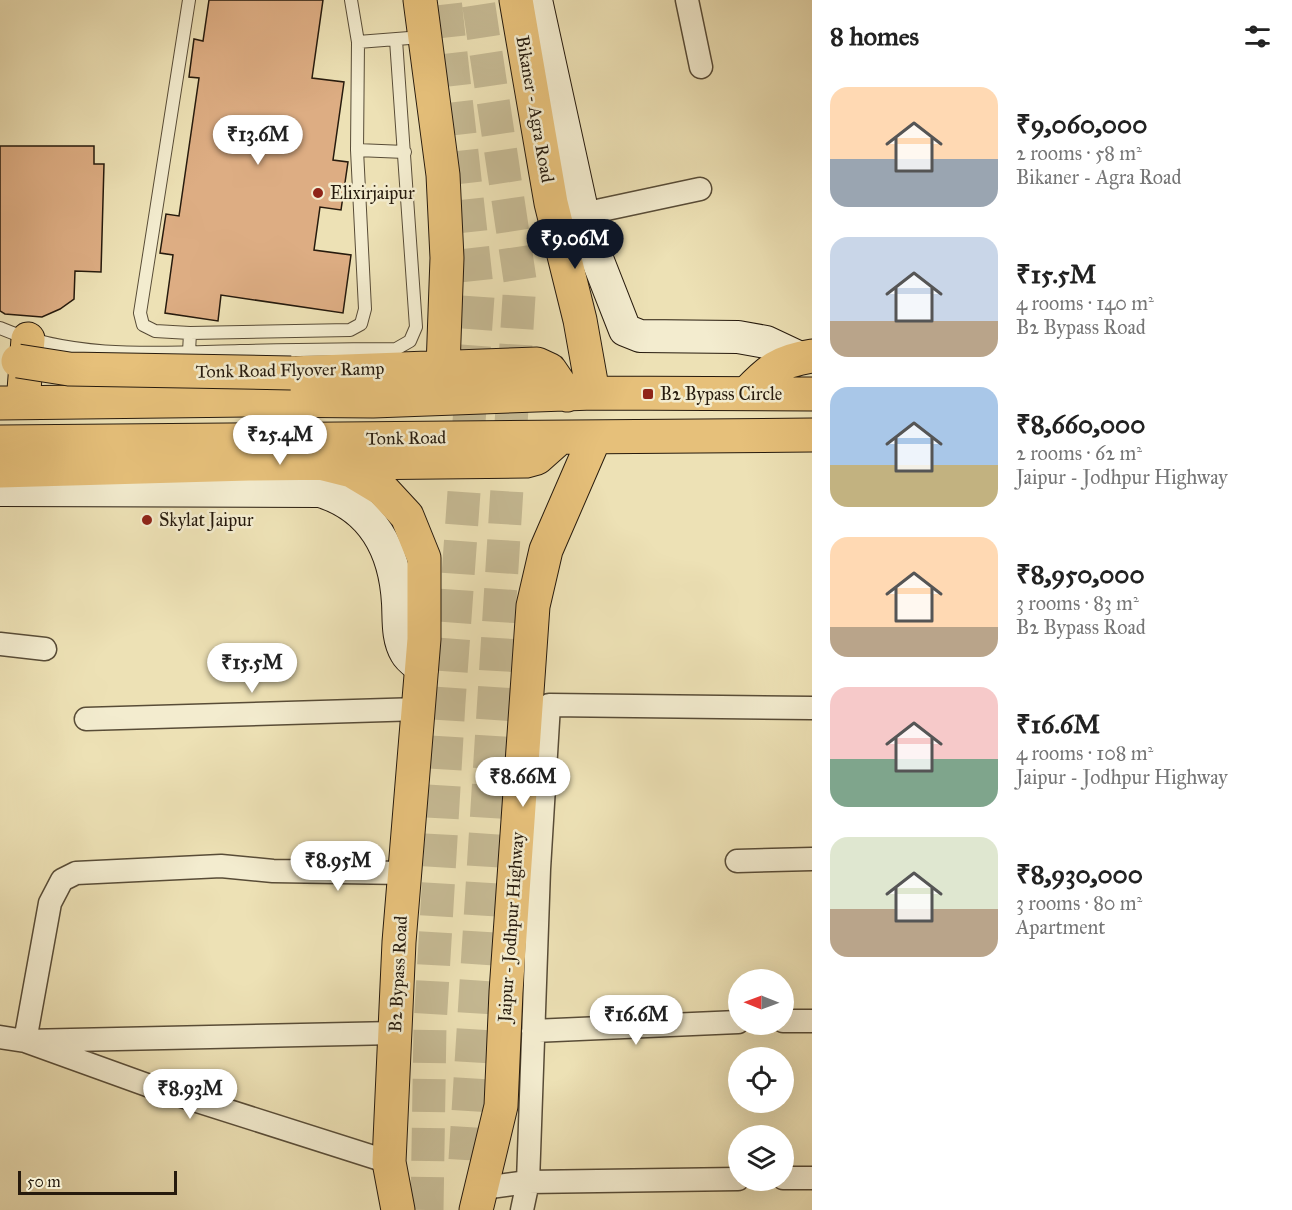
<!DOCTYPE html>
<html lang="en">
<head>
<meta charset="utf-8">
<style>
  :root { --surface:#fff; --page:#f2f2f2; --text:#222; --muted:#767676; --accent:#111827 }
  body { margin:0; font-family:"IM FELL Great Primer",serif; background:var(--page); color:var(--text); height:100vh; display:flex; flex-direction:column; font-size:22px; white-space:nowrap }
  * { box-sizing:border-box; margin:0 }
  p { font-size:20px; color:var(--muted) }
  .icon { flex:none; width:33px; height:33px; fill:none; stroke:currentColor; stroke-width:2; stroke-linecap:round; stroke-linejoin:round }
  .map { position:relative; flex:1; overflow:hidden }
  .drawer { display:flex; flex-direction:column; background:var(--surface); width:480px }
  .drawer>* { flex:none }
  .needle { width:39px; rotate:271deg }
  .buttons { position:absolute; left:728px; top:969px; display:grid; gap:12px }
  .buttons a { display:grid; place-items:center; width:66px; height:66px; border-radius:50%; background:var(--surface); box-shadow:0 6px 24px #0002; font-size:30px }
  .scale { position:absolute; left:18px; bottom:15px; width:159px; box-sizing:border-box; padding-left:6px; border:3px solid #261a0d; border-top:0; font-size:16px; line-height:21px; white-space:nowrap; color:#261a0d; -webkit-text-stroke:4px #f3eccf; paint-order:stroke }
  .price { position:absolute; translate:-50% -51px; padding:0 14px; border-radius:21px; background:#fff; color:#222; font-size:20px; line-height:39px; filter:drop-shadow(0 2px 3px #0008) }
  .price::after { content:''; position:absolute; left:50%; top:36px; width:18px; height:14px; margin-left:-9px; background:inherit; clip-path:polygon(0 0,100% 0,50% 100%) }
  .price.selected { background:var(--accent); color:#fff }
  ul { padding:0; list-style:none }
  li { display:flex; align-items:center; gap:18px; height:150px; padding:0 18px }
  li span { display:grid; place-items:center; flex:none; width:168px; height:120px; border-radius:18px; color:#555 }
  li>.icon { margin-inline-start:auto }
  span .icon { width:72px; height:72px; fill:#fffc; stroke-width:1 }
  li b { font-size:26px }
  h2 { display:flex; justify-content:space-between; align-items:center; height:72px; padding:0 18px; font-size:26px }
  main { display:flex; flex:1; min-height:0 }
  .map>svg:first-child { display:block }
</style>
</head>
<body>
<main>
<div class="map">
<svg width="812" height="1210" viewBox="0 0 812 1210">
  <rect width="100%" height="100%" fill="#ede1b5"/>
  <filter id="stains"><feTurbulence type="fractalNoise" baseFrequency=".00333" numOctaves="4"/><feColorMatrix values="0 0 0 0 .2 0 0 0 0 .09 0 0 0 0 .02 0 0 0 .5 -.17"/></filter>
  <radialGradient id="worn" r=".72"><stop offset=".6" stop-color="#630" stop-opacity="0"/><stop offset="1" stop-color="#630" stop-opacity=".3"/></radialGradient>
  <path fill="#ddad83" stroke="#261a0d" stroke-width="1.5" d="M209,0H323L312,78L344,82L333,160L348,162L341,210L320,207L314,250L351,255L343,313L221,295L218,321L165,313L173,255L160,253L166,214L179,216L199,78L189,77L194,39L203,41Z
    M0,146H94V164H104L101,272L75,271L74,299L60,309L42,317L5,314L0,311Z"/>
  <g fill="none" stroke-linecap="round" stroke-linejoin="round">
    <path stroke="#c5b993" stroke-width="33" stroke-dasharray="33 16" stroke-linecap="butt" d="M465,1160L520,280L478,0
      M427,1210L430,1026L449,702L478,296L445,0"/>
    <defs>
      <path id="lane" d="M189,0L140,313L143,325L155,331L190,333
        M358,42L422,37
        M357,150L405,152
        M0,328C74,360 161,353 240,351C292,350 344,349 396,349L410,341L416,327L396,40
        M189,352L190,333L350,330L361,324L365,309L357,150L358,42L351,0"/>
      <path id="street" d="M687,0L701,67
        M583,214L700,189
        M0,644L45,649
        M86,719L420,709
        M737,861L812,859
        M783,1021H812
        M533,1031L738,1022
        M395,1033L25,1041L50,903L62,880L76,873L221,866L273,871L405,873
        M0,1037L25,1041L147,1085L389,1162
        M783,1178H812
        M483,1188L528,1182L738,1179
        M522,1210L528,1182L539,869L549,705L812,708"/>
      <path id="secondary" d="M536,0L587,233L625,330L640,336L738,337L766,342L800,358
        M0,490L320,491C373,507 395,551 398,603C399,619 397,638 406,653C409,659 417,664 422,668"/>
      <path id="primary" d="M420,0L443,175L447,258L443,367
        M516,0L551,203L580,320L593,393
        M291,373L537,364L550,370L567,395
        M24,390L28,339
        M747,393C769,370 779,361 812,356
        M0,403L248,400L373,401L593,393L812,394
        M0,442L812,435
        M324,464L352,471L382,489L407,516L424,558V639L399,942L389,1162L398,1210
        M0,471L249,464L526,461L537,458L555,442
        M476,1210L501,1106L506,992L533,606L546,550L595,437"/>
    </defs>
    <use href="#lane" stroke="#584c37" stroke-width="14"/>
    <use href="#street" stroke="#584c37" stroke-width="25"/>
    <use href="#secondary" stroke="#261a0d" stroke-width="34"/>
    <use href="#primary" stroke="#261a0d" stroke-width="35"/>
    <use href="#lane" stroke="#f3eccf" stroke-width="12"/>
    <use href="#street" stroke="#f3eccf" stroke-width="22"/>
    <use href="#secondary" stroke="#f3eccf" stroke-width="32"/>
    <use href="#primary" stroke="#e6c07a" stroke-width="33"/>
    <defs>
      <path id="primary-bridge" d="M18,361L69,369L291,373"/>
    </defs>
    <use href="#primary-bridge" stroke="#261a0d" stroke-width="35" stroke-linecap="butt"/>
    <use href="#primary-bridge" stroke="#e6c07a" stroke-width="33"/>
  </g>
  <g fill="#8f2418" stroke="#f3eccf" stroke-width="2">
    <circle cx="318" cy="193" r="6"/>
    <rect x="642" y="388" width="12" height="12" rx="3"/>
    <circle cx="147" cy="520" r="6"/>
  </g>
  <g text-anchor="middle" stroke-width="5" stroke-linejoin="round" paint-order="stroke">
    <g font-size="18" fill="#261a0d" stroke="#f3eccf">
      <text transform="translate(535 109) rotate(80)" y="6">Bikaner - Agra Road</text>
      <text transform="translate(290 370) rotate(-1)" y="6">Tonk Road Flyover Ramp</text>
      <text transform="translate(406 438) rotate(-1)" y="6">Tonk Road</text>
      <text transform="translate(511 927) rotate(-86)" y="6">Jaipur - Jodhpur Highway</text>
      <text transform="translate(398 974) rotate(-87)" y="6">B2 Bypass Road</text>
    </g>
    <g font-size="18" fill="#261a0d" stroke="#f3eccf" text-anchor="start">
      <text x="330" y="199">Elixirjaipur</text>
      <text x="660" y="400">B2 Bypass Circle</text>
      <text x="159" y="526">Skylat Jaipur</text>
    </g>
  </g>
  <rect width="100%" height="100%" filter="url(#stains)"/>
  <rect width="100%" height="100%" fill="url(#worn)"/>
</svg>
<div class="buttons">
<a><svg class="needle" viewBox="-14 -14 28 28"><path d="M0-13l5 13h-10z" fill="#e53935"/><path d="M0 13l5-13h-10z" fill="#767676"/></svg></a>
<a><svg class="icon" aria-label="locate" viewBox="0 0 24 24"><circle cx="12" cy="12" r="6"/><path d="M12 2v4M12 18v4M2 12h4M18 12h4"/></svg></a>
<a><svg class="icon" aria-label="layers" viewBox="0 0 24 24"><path d="M12 4l9 5-9 5-9-5zM3 14l9 5 9-5"/></svg></a>
</div>
<div class="scale">50 m</div>
<b class="price" style="left:258px;top:166px">₹13.6M</b>
<b class="price selected" style="left:575px;top:270px">₹9.06M</b>
<b class="price" style="left:280px;top:466px">₹25.4M</b>
<b class="price" style="left:252px;top:694px">₹15.5M</b>
<b class="price" style="left:523px;top:808px">₹8.66M</b>
<b class="price" style="left:338px;top:892px">₹8.95M</b>
<b class="price" style="left:636px;top:1046px">₹16.6M</b>
<b class="price" style="left:190px;top:1120px">₹8.93M</b>
</div>
<section class="drawer">
<h2>8 homes<svg class="icon" aria-label="filters" viewBox="0 0 24 24"><path d="M4 7h16M4 17h16"/><circle cx="9" cy="7" r="2"/><circle cx="15" cy="17" r="2"/></svg></h2>
<ul>
<li><span style="background:linear-gradient(#ffd9b3 60%,#9aa5b1 0)"><svg class="icon" aria-label="home" viewBox="0 0 24 24"><path d="M3 11l9-7 9 7M6 9v11h12V9"/></svg></span><div><b>₹9,060,000</b><p>2 rooms · 58 m²</p><p>Bikaner - Agra Road</p></div></li>
<li><span style="background:linear-gradient(#c9d6e8 70%,#b9a48a 0)"><svg class="icon" aria-label="home" viewBox="0 0 24 24"><path d="M3 11l9-7 9 7M6 9v11h12V9"/></svg></span><div><b>₹15.5M</b><p>4 rooms · 140 m²</p><p>B2 Bypass Road</p></div></li>
<li><span style="background:linear-gradient(#a9c7e8 65%,#c2b280 0)"><svg class="icon" aria-label="home" viewBox="0 0 24 24"><path d="M3 11l9-7 9 7M6 9v11h12V9"/></svg></span><div><b>₹8,660,000</b><p>2 rooms · 62 m²</p><p>Jaipur - Jodhpur Highway</p></div></li>
<li><span style="background:linear-gradient(#ffd9b3 75%,#b9a48a 0)"><svg class="icon" aria-label="home" viewBox="0 0 24 24"><path d="M3 11l9-7 9 7M6 9v11h12V9"/></svg></span><div><b>₹8,950,000</b><p>3 rooms · 83 m²</p><p>B2 Bypass Road</p></div></li>
<li><span style="background:linear-gradient(#f6c9c9 60%,#7fa58c 0)"><svg class="icon" aria-label="home" viewBox="0 0 24 24"><path d="M3 11l9-7 9 7M6 9v11h12V9"/></svg></span><div><b>₹16.6M</b><p>4 rooms · 108 m²</p><p>Jaipur - Jodhpur Highway</p></div></li>
<li><span style="background:linear-gradient(#dfe7d0 60%,#b9a48a 0)"><svg class="icon" aria-label="home" viewBox="0 0 24 24"><path d="M3 11l9-7 9 7M6 9v11h12V9"/></svg></span><div><b>₹8,930,000</b><p>3 rooms · 80 m²</p><p>Apartment</p></div></li>
</ul>
</section>
</main>
</body>
</html>
